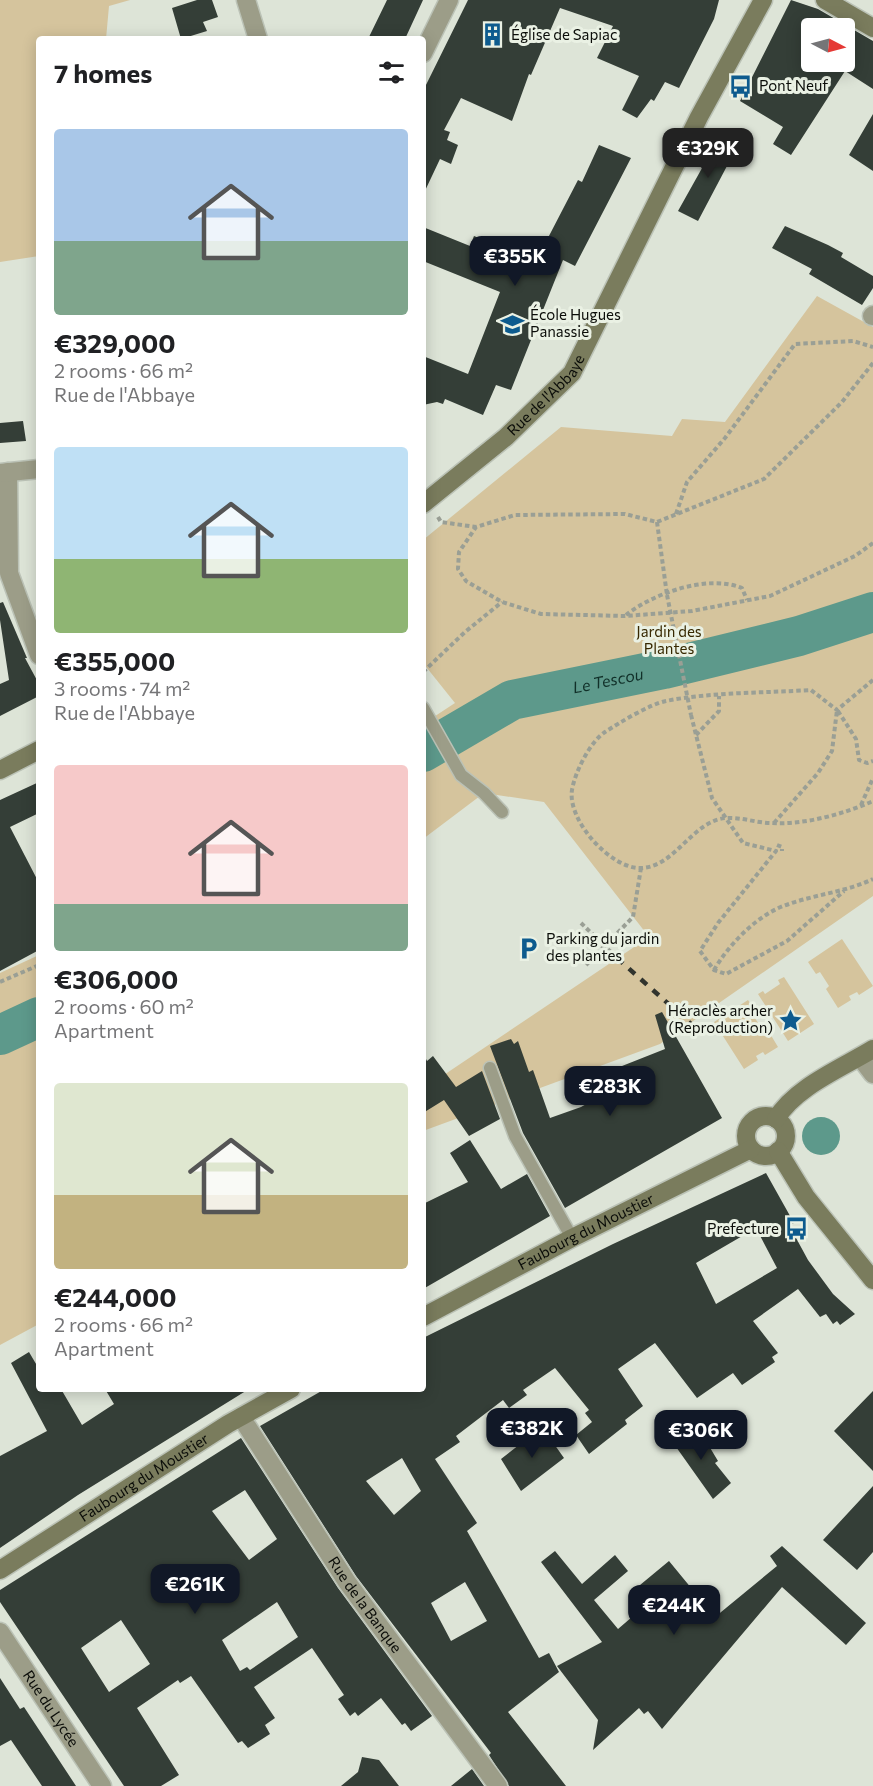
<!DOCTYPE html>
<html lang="en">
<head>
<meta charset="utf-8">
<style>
  :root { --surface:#fff; --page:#f2f2f2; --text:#202124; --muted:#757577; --accent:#111827 }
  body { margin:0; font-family:Commissioner,sans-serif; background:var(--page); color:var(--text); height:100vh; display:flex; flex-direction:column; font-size:22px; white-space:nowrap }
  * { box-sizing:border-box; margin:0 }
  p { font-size:20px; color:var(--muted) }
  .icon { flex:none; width:33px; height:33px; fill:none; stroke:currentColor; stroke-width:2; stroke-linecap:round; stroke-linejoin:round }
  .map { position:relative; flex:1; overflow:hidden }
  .panel { position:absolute; left:36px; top:36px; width:390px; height:1356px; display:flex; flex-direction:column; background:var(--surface); border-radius:6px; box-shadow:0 3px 15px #0003 }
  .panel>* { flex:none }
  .needle { width:39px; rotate:96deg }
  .fabs { position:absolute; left:801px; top:18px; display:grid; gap:12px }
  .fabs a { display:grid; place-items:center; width:54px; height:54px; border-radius:6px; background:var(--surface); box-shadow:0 3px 15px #0003; font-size:30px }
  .price { position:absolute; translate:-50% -51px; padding:0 14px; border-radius:12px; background:var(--accent); color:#fff; font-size:20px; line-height:39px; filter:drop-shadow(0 2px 3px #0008) }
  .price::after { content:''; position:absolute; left:50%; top:36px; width:18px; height:14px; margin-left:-9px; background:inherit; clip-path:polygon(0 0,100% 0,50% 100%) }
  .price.selected { background:#222; color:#fff }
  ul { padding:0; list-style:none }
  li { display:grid; align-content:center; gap:12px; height:318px; padding:0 18px }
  li span { display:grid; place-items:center; height:186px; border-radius:6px; color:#555 }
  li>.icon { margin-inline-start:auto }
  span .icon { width:108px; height:108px; fill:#fffc; stroke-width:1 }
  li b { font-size:26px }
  h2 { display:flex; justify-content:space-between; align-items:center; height:72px; padding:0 18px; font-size:26px }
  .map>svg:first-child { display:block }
</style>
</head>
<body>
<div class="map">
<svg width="873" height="1786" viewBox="0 0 873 1786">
  <rect width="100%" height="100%" fill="#dde4d7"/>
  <path fill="#d5c49d" d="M0,0H130L109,6L106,39H39V256L0,262Z
    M817,296L873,327V896L660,1044L423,1131V1089L649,937L544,802L484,793L423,839V724L455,703L423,663V540L561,427L672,436L682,419L725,422Z
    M842,939L873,986L859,995L857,992L849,996L851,1000L838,1008L826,989L829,986L820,972L816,974L808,962Z
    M39,955V1324L0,1345V973Z
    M784,977L814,1024L788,1041L758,994L763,991L765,994L780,984L778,980Z
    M748,1000L756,1012L753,1015L762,1029L766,1027L778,1047L765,1055L763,1052L756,1056L758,1060L744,1069L714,1022Z"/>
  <path fill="#5d998b" d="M802 1136a19 19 0 1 1 38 0a19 19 0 1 1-38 0Z"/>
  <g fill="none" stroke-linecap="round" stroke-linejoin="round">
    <g stroke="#5d998b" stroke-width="40">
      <path id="s1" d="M423,752L512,700L664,669L799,636L873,612"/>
      <path d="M0,1035L39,1017"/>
    </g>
  </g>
  <path fill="#343e37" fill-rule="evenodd" d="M197,0H212L218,17L203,22L207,31L181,39L172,8Z
    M387,0H423L405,39H368Z
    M468,0H719L714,19L679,88L665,82L654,101L651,99L637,118L622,110L639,76L597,58L613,26L560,8L531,75L529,74L512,121L461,98L444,130L450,132L447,140L458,145L451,164L440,159L423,195V91Z
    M791,0L818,9L873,41V89L845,71L791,155L773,144L783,127L740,101ZM812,28H844V62H812Z
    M873,114V171L849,155Z
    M720,136L737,147L698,221L678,211Z
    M599,145L631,158L575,266L563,260L511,390L496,385L483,415L445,399L443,404L437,402L423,405V356L468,374L500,292L423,261V227L470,246L474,236L536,261L578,180L582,182Z
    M785,226L828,245L843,253L841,257L873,276V288L862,305L809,274L812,269L772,248Z
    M23,421L26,441L0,443V423Z
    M3,602L27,658H25L39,684V696L0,716V684L9,680L0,620V603Z
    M39,782V813L10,827L39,883V950L0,971V800Z
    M662,1012L722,1118L565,1208L523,1133L490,1046L511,1039L514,1044L518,1041L529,1072L533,1070L550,1118L581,1107L624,1083L617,1068L665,1049L655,1015Z
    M423,1053L427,1061L433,1056L456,1087L482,1071L500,1119L469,1136L444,1100L423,1113Z
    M470,1140L501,1189L527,1174L550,1216L423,1289V1204L468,1182L450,1153Z
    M766,1173L794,1223L789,1225L808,1260L833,1294L855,1314L840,1325L837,1321L833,1324L826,1314L820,1317L798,1289L753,1321L778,1353L772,1357L775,1362L742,1385L733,1373L697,1398L655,1343L618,1369L643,1406L625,1420L627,1424L589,1454L576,1435L592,1422L585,1413L589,1410L555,1368L523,1390L527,1395L509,1408L503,1400L456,1436L460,1442L435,1459L477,1523L467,1531L539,1658L549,1653L559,1672L508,1712L566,1786H509L489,1755L491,1753L356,1576L260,1426L325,1389H423V1338L613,1244ZM756,1228L777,1268L716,1304L696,1263ZM402,1458L421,1491L394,1515L366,1481ZM465,1582L487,1621L451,1641L431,1603Z
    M29,1352L39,1369V1389H61L82,1425L114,1404L105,1389H249L78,1495L0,1548V1456L47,1431L11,1363Z
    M873,1391V1471L834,1431Z
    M688,1426L705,1449L709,1446L718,1461L715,1463L731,1483L713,1499L669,1437Z
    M542,1427L564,1458L521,1491L501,1459Z
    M241,1438L338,1588L432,1716L411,1731L405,1723L402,1725L381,1698L358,1716L355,1712L350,1716L338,1699L344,1695L312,1648L254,1687L275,1718L265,1725L270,1734L248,1748L242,1741L238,1743L191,1676L180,1683L178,1680L137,1708L179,1775L161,1786H124L0,1602V1590ZM245,1490L277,1539L249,1560L212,1511ZM277,1602L298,1637L250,1670L247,1667L240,1671L222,1640ZM121,1620L150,1664L109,1692L81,1648Z
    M873,1486V1552L857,1570L823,1540Z
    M782,1546L866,1623L846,1645L782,1587L662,1729L648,1711L644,1714L639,1708L593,1750L598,1720L557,1666L602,1642L541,1562L555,1551L582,1584L615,1555L628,1571L594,1600L618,1629L646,1605L634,1590L669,1561L715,1617L777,1566L770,1556Z
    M0,1678L20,1709L24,1707L76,1786H42L11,1740L0,1746Z
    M362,1757L379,1760L399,1786H341L358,1772Z
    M472,1769L484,1786H451Z"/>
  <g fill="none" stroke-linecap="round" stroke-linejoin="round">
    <defs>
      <path id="service" d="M423,708L461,775L484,793L502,812
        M490,1068L515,1136L572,1238"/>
      <path id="pedestrian" d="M860,1057L873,1074"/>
      <g id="minor">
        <path d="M246,0L258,39"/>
        <path d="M423,53L449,0"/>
        <path d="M872,316L873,315"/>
        <path d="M8,472L9,573L39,655"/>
        <path d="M0,473L39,469"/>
        <path id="s2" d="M241,1417L347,1582L498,1786"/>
        <path id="s3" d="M0,1632L102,1786"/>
      </g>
      <g id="secondary">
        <path d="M825,0L873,28"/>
        <path id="s4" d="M423,504L506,437L572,373L699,117L763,0"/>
        <path d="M0,770L39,750"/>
        <circle cx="766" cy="1136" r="20"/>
        <path d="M776,1119C795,1087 842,1068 873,1049"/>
        <path d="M778,1151L806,1197L873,1280"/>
        <path id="s5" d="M423,1317L572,1238L751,1149"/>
        <path id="s6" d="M0,1570L228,1424L291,1389"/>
      </g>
    </defs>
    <use href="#service" stroke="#bbc2b6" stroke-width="15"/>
    <use href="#pedestrian" stroke="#bbc2b6" stroke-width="21"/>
    <use href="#minor" stroke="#bbc2b6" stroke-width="21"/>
    <use href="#secondary" stroke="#bbc2b6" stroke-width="21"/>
    <path stroke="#9a9f95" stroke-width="4" stroke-dasharray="4.5 3" stroke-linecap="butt" d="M873,363L842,402L764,479L657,522L625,514L515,515L476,527L459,552L458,569L466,581L502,602L541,614L625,616L692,611L770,596L855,556L873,543
      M676,514L687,482L725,438L795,344L853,341L873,347
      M438,517L441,522L476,527
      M657,522L667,595
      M626,615C654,593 708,574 742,588L747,600
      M423,672L465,632L502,602
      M873,680L837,710L811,690C766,693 710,692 666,701C650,704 619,723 605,732C590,742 575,772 572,790C567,820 611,870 642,868C676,866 692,821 726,818C741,817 757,823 771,823C804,825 844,814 873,801
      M838,711L856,739L859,760L867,763L873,761
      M691,715L712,798L743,843L776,851L718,923L700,951L714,970L726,974L787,941L844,891
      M696,735L719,711V696
      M861,805L873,778
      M774,823L818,773L832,751L837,710
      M777,845L782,847V851
      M581,923L617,958
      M586,965L633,917L641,868
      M714,970C729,944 759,913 789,904C817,894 846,892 873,879
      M0,982L39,965"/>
    <use href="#service" stroke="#9c9d88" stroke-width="12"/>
    <use href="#pedestrian" stroke="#9c9d88" stroke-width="18"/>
    <use href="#minor" stroke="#9c9d88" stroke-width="18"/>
    <use href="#secondary" stroke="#7a7c5d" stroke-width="18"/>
    <path stroke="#31342e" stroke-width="4.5" stroke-dasharray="8 8" stroke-linecap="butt" d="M617,958L691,1024"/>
    <path stroke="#9a9f95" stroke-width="4" stroke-dasharray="4.5 3" stroke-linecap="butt" d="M667,595L691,715"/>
  </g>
  <defs>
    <symbol id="building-bare" viewBox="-9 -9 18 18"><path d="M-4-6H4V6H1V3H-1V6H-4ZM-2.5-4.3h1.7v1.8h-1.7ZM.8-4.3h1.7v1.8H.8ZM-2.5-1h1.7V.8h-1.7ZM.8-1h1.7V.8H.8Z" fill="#0d5b8e" stroke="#eaf1e4" stroke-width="2.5" paint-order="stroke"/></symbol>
    <symbol id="bus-bare" viewBox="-9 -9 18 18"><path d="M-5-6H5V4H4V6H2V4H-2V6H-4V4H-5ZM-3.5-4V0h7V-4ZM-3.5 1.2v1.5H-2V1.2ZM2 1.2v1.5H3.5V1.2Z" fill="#0d5b8e" stroke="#eaf1e4" stroke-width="2.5" paint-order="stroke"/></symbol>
    <symbol id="school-bare" viewBox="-9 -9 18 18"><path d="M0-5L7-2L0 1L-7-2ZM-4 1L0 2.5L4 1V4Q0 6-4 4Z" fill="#0d5b8e" stroke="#eaf1e4" stroke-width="2.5" paint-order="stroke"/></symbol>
    <symbol id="parking-bare" viewBox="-9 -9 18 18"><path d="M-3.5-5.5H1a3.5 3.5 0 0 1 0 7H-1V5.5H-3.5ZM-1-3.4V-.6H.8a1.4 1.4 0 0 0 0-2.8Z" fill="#0d5b8e" stroke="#eaf1e4" stroke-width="2.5" paint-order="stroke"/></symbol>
    <symbol id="sight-bare" viewBox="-9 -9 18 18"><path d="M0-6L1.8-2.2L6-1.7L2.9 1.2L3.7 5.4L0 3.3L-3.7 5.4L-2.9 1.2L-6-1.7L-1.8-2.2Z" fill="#0d5b8e" stroke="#eaf1e4" stroke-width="2.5" paint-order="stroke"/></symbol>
  </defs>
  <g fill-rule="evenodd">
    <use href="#building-bare" x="476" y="18" width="33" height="33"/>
    <use href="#bus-bare" x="724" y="70" width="33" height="33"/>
    <use href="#school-bare" x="496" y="308" width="33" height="33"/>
    <use href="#parking-bare" x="512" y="932" width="33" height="33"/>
    <use href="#sight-bare" x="774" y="1004" width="33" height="33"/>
    <use href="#bus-bare" x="780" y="1212" width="33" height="33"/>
  </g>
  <g text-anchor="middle" stroke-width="6" stroke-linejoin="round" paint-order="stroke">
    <g font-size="15" fill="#0b0d09" stroke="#eaf1e4" text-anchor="start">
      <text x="511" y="40">Église de Sapiac</text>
      <text x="759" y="91">Pont Neuf</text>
      <text x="530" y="320">École Hugues<tspan x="530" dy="17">Panassie</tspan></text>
      <text x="546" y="944">Parking du jardin<tspan x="546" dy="17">des plantes</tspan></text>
      <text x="773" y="1016" text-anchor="end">Héraclès archer<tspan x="773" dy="17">(Reproduction)</tspan></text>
      <text x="779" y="1234" text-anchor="end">Prefecture</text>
    </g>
    <g font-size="15" fill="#0b0d09" stroke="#eaf1e4">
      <text dy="5" stroke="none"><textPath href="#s4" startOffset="165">Rue de l'Abbaye</textPath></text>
      <text dy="5" stroke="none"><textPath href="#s5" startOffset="184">Faubourg du Moustier</textPath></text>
      <text dy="5" stroke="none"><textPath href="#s6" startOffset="171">Faubourg du Moustier</textPath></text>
      <text dy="5" stroke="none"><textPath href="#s2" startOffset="225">Rue de la Banque</textPath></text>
      <text dy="5" stroke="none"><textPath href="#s3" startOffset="92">Rue du Lycée</textPath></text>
    </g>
    <g font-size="15" fill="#372801" stroke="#eaf1e4">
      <text x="669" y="637">Jardin des<tspan x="669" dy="17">Plantes</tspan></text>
    </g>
    <g font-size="16" font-style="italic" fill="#113029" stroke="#eaf1e4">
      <text dy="6" stroke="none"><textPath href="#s1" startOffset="201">Le Tescou</textPath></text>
    </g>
  </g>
</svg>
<div class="fabs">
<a><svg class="needle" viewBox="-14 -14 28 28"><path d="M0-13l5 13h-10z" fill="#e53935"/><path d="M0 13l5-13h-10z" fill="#757577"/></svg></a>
</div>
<b class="price selected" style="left:708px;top:179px">€329K</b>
<b class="price" style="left:515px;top:287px">€355K</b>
<b class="price" style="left:610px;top:1117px">€283K</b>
<b class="price" style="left:532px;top:1459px">€382K</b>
<b class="price" style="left:701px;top:1461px">€306K</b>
<b class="price" style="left:195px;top:1615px">€261K</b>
<b class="price" style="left:674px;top:1636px">€244K</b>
<section class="panel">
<h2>7 homes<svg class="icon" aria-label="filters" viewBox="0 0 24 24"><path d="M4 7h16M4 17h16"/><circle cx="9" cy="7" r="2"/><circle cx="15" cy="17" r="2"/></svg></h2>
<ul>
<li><span style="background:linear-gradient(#a9c7e8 60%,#7fa58c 0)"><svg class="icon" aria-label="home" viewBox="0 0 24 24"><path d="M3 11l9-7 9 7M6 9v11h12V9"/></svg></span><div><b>€329,000</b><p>2 rooms · 66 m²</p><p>Rue de l'Abbaye</p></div></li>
<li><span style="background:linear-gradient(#bfe0f5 60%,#8fb573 0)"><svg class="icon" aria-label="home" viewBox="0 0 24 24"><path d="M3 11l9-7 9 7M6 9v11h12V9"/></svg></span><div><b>€355,000</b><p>3 rooms · 74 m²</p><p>Rue de l'Abbaye</p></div></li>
<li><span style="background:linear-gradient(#f6c9c9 75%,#7fa58c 0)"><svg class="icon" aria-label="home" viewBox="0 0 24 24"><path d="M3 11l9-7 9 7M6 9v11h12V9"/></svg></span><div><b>€306,000</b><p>2 rooms · 60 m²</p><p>Apartment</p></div></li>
<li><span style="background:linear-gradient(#dfe7d0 60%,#c2b280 0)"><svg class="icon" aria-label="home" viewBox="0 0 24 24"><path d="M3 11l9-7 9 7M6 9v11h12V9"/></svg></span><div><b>€244,000</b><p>2 rooms · 66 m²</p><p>Apartment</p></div></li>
</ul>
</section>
</div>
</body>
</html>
